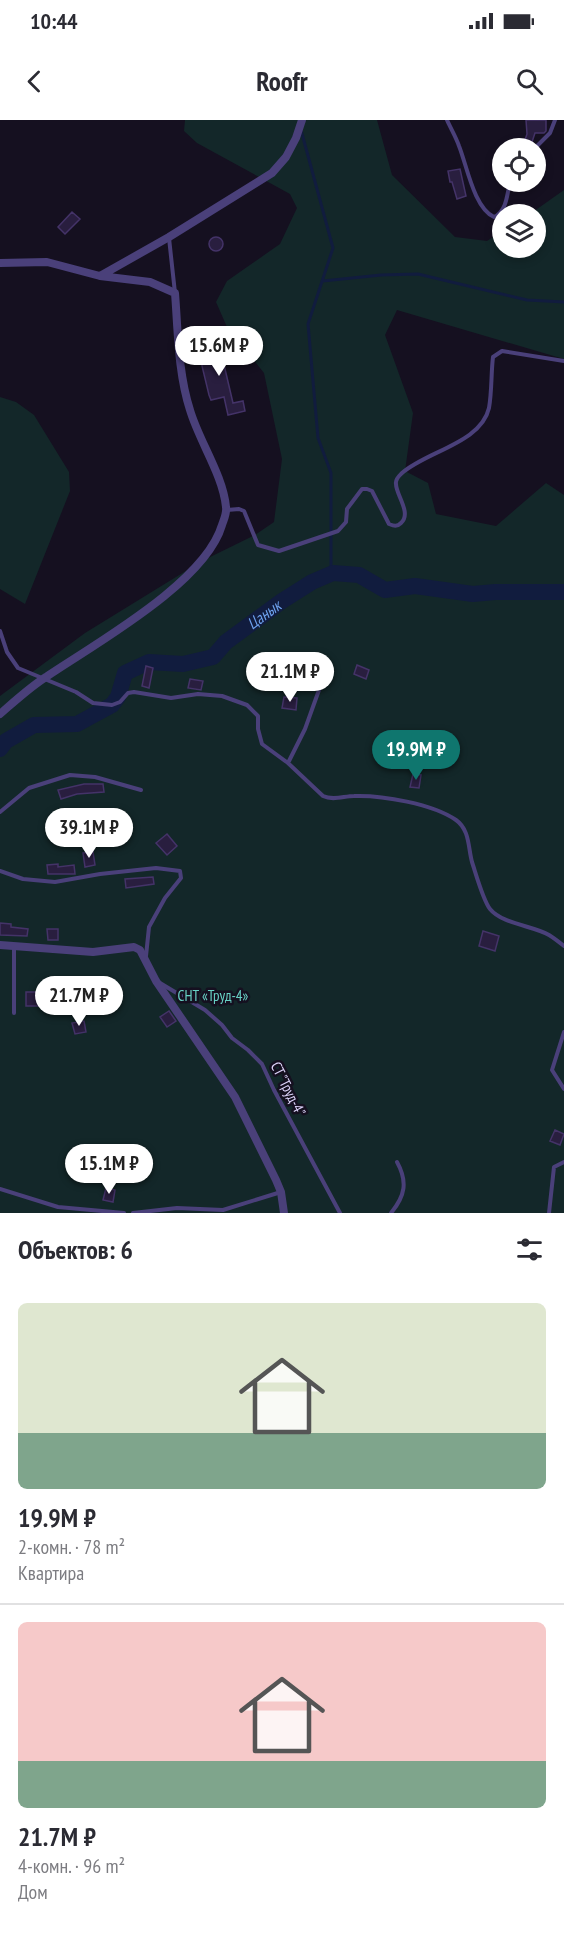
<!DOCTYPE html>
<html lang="ru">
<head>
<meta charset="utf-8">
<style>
  :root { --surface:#fff; --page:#f7f7f7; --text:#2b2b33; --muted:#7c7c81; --line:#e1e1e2; --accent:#0f766e }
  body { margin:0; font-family:"PT Sans Narrow",sans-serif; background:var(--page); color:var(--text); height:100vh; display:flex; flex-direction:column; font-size:22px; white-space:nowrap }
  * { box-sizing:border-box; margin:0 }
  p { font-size:20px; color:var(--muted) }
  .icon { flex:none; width:33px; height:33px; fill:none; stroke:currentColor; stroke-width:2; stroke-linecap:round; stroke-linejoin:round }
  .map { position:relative; height:1093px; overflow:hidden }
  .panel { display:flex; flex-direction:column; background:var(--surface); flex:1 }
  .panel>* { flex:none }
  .buttons { position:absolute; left:492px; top:18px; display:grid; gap:12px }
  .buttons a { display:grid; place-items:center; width:54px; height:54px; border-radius:50%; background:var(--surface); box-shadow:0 3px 9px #0003; font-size:30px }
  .price { position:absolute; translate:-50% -51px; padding:0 14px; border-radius:21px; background:#fff; color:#222; font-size:20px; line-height:39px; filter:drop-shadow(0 2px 3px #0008) }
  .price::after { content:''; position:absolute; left:50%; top:36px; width:18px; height:14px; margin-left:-9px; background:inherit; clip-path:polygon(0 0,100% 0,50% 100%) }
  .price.on { background:var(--accent); color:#fff }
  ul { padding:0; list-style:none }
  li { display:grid; align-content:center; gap:12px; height:318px; padding:0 18px }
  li+li { border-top:2px solid var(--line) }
  li span { display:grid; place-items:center; height:186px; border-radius:9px; color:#555 }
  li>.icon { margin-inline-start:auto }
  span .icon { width:108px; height:108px; fill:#fffc; stroke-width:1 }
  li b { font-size:26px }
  h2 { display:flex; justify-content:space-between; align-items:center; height:72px; padding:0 18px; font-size:26px }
  .status { display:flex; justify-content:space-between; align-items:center; height:42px; padding:0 30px; background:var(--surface); direction:ltr }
  .status svg { height:16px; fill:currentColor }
  header { display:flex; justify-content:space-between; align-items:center; height:78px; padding:0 18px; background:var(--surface); font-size:27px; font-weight:700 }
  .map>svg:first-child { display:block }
</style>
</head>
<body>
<div class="status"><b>10:44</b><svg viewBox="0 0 49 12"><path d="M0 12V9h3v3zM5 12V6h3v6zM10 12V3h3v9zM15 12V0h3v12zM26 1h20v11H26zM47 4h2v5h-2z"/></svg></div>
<header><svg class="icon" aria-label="back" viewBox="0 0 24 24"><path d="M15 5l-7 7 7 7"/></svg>Roofr<svg class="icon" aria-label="search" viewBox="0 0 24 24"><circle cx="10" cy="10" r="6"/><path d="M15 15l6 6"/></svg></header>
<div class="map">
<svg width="564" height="1093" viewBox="0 0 564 1093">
  <rect width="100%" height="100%" fill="#151020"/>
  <path fill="#132729" d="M185,0H377L392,55L455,117L487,121L502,111V128H536V94H530L564,70V239L397,190L385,215L413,293L405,351L428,363L436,394L496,406L546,363L564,375V1093H0V576L85,513L202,441L255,415L274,402L282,339L264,253L227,207L216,182L227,161L280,124L297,88L290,74L197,23L184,11Z
    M0,277L16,282L34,295L69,352L70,371L25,484L0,469Z"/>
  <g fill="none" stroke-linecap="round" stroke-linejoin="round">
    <path stroke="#111c3e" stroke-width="3" d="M301,10L333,128L308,204L318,318L331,353V453
      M323,161L381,155L418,154L527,180L564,182"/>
    <path stroke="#111c3e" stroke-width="16" id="s1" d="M0,629L6,621L34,605L77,604L112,585L118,577L125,553L149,542L183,544L213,537L226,522L282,481L312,462L333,453L359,455L385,470L415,466L473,474L495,472H564"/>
  </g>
  <path fill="#291e3f" stroke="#443368" stroke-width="1.5" d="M526,0H546V11L544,13H535L531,25L524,23L527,14Z
    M460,49L466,76L457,79L452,62H450L448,51Z
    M72,92L80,99L65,114L58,107Z
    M209 124a7 7 0 1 1 14 0a7 7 0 1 1-14 0Z
    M217,215L233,283L243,281L245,291L228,295L224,277L211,280L209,275L202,246V241L210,239L206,217Z
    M357,545L369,550L366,559L354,554Z
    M146,546L153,548L149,568L142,566Z
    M190,559L203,561L201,570L188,568Z
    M284,577L297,578L296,590L282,588Z
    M413,654L421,655L419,668L410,667Z
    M84,664H103L104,672L77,674L61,679L58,670Z
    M167,714L177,726L167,735L156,723Z
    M93,732L95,745L85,747L83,733Z
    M58,744V747L74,745L75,754H48L47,745Z
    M153,757L154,764L126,768L125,759Z
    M0,803L11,804V807L28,809L27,816L0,815Z
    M47,809H58V820H48Z
    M483,811L499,816L495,831L479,826Z
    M26,872H41L40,886H26Z
    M169,891L176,901L167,907L160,897Z
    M84,901L86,912L75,914L72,903Z
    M555,1010L564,1014L560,1025L550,1021Z
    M106,1068L115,1070L113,1082L103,1080Z"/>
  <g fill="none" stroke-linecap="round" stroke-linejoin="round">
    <path stroke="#4a407a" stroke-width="4" d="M447,0C451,9 456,17 459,26C467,46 474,88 494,97C507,91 507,74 510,62
      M535,28L550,13L555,0
      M169,118L175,173
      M227,390L239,389L244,391L258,425L279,431L338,411L346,402L347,389L362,369H367L372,371L389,404C394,406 397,407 401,403C412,393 396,375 396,364C395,359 399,356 402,353C427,331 481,323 489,288C492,271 491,253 493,237L502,231L564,241
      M0,511L7,532L18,548L76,572L93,583L112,585L120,582L128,573L134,572L171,578L198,574L222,576L247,585L258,596V609L262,624L288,643L323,676C333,681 344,676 354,676C382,675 433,684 456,700C470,710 468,728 472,742C476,754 483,780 490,789C502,804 534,806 549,815C554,818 559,822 564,826
      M288,643L305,609L319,570L321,538
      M0,692L29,668L70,655L95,657L141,670
      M0,751L23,759L55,762L100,754L156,748L180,751L181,758L165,778L149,807L146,836
      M14,826V893
      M160,863L205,890L222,905L232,918L248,930L262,944L274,970L340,1093
      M564,912L552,950L564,969
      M0,1069L58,1087L124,1093
      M133,1093L177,1088L223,1090L281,1072
      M391,1093C405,1076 408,1062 397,1042
      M549,1093L554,1047L564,1042"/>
    <path stroke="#4a407a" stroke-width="8" d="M0,143L47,142L100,156L169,117L272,53L286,37L296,18L302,0
      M0,594C15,581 30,567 46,557C96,523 205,463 222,405C224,399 227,393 226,387C223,355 199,321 190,290C178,253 178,211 175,173L150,162L100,156
      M0,825L93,832L134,827L140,830L156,861L235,977L276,1060L281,1072L284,1093"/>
  </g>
  <g text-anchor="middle" stroke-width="5" stroke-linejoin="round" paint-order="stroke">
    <g font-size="15" fill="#68d1c5" stroke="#151020">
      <text x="213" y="881">СНТ «Труд-4»</text>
    </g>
    <g font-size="15" fill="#ddd4fa" stroke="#151020">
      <text transform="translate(288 969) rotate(63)" y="5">СТ "Труд-4"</text>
    </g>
    <g font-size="16" font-style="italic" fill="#6ea2ee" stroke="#151020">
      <text dy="6" stroke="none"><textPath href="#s1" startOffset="318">Цанык</textPath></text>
    </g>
  </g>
</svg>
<div class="buttons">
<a><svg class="icon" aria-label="locate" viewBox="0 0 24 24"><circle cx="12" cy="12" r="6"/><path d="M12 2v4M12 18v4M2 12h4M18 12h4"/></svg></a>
<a><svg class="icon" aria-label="layers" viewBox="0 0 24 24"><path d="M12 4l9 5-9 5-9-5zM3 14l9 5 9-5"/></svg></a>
</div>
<b class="price" style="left:219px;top:257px">15.6M ₽</b>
<b class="price" style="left:290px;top:583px">21.1M ₽</b>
<b class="price on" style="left:416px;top:661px">19.9M ₽</b>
<b class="price" style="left:89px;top:739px">39.1M ₽</b>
<b class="price" style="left:79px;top:907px">21.7M ₽</b>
<b class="price" style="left:109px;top:1075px">15.1M ₽</b>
</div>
<section class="panel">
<h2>Объектов: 6<svg class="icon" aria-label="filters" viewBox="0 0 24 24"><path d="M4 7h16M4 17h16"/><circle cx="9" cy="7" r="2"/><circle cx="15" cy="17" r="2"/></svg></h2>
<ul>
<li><span style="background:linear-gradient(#dfe7d0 70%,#7fa58c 0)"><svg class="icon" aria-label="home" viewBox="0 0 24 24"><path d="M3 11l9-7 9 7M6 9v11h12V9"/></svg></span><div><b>19.9M ₽</b><p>2-комн. · 78 m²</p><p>Квартира</p></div></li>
<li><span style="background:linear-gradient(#f6c9c9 75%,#7fa58c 0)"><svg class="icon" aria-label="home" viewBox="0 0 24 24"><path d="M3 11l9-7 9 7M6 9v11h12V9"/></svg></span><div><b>21.7M ₽</b><p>4-комн. · 96 m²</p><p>Дом</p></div></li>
</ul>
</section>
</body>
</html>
